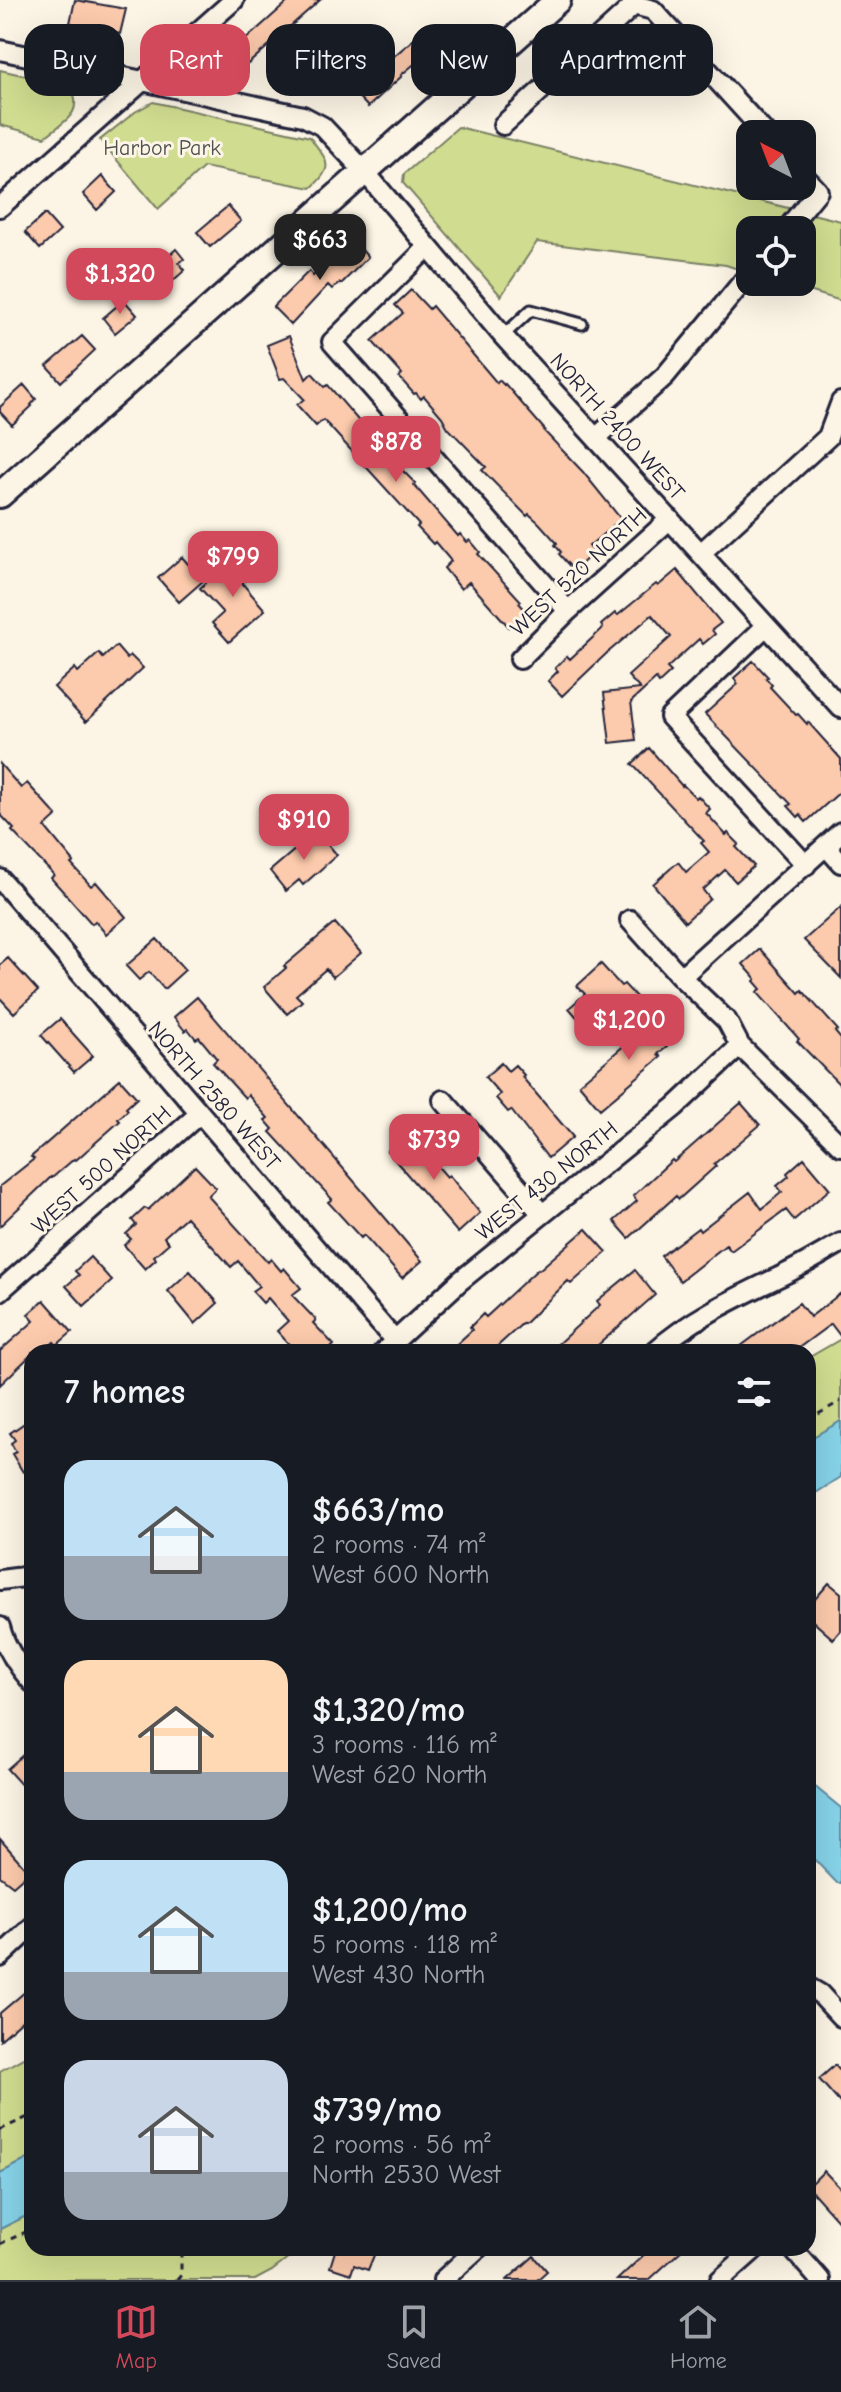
<!DOCTYPE html>
<html lang="en">
<head>
<meta charset="utf-8">
<style>
  :root { --surface:#171b24; --page:#20242c; --text:#f1f3f6; --muted:#9ea1a6; --line:#363941; --accent:#d1495b }
  body { margin:0; font-family:"Comic Neue",sans-serif; background:var(--page); color:var(--text); height:100vh; display:flex; flex-direction:column; font-size:30px; white-space:nowrap }
  * { box-sizing:border-box; margin:0 }
  p { font-size:26px; color:var(--muted) }
  .icon { flex:none; width:44px; height:44px; fill:none; stroke:currentColor; stroke-width:2; stroke-linecap:round; stroke-linejoin:round }
  .map { position:relative; flex:1; overflow:hidden }
  .sheet { position:absolute; left:24px; top:1344px; width:792px; height:912px; display:flex; flex-direction:column; background:var(--surface); border-radius:24px; box-shadow:0 8px 32px #0002 }
  .sheet>* { flex:none }
  .banner { position:absolute; left:24px; top:24px; width:794px; height:72px; display:flex; gap:16px }
  .needle { width:52px; rotate:318deg }
  .controls { position:absolute; left:736px; top:120px; display:grid; gap:16px }
  .controls a { display:grid; place-items:center; width:80px; height:80px; border-radius:16px; background:var(--surface); box-shadow:0 8px 32px #0002; font-size:40px }
  .price { position:absolute; translate:-50% -68px; padding:0 18px; border-radius:16px; background:var(--accent); color:#fff; font-size:26px; line-height:52px; filter:drop-shadow(0 2px 4px #0008) }
  .price::after { content:''; position:absolute; left:50%; top:48px; width:24px; height:18px; margin-left:-12px; background:inherit; clip-path:polygon(0 0,100% 0,50% 100%) }
  .price.current { background:#222; color:#fff }
  ul { padding:0; list-style:none }
  li { display:flex; align-items:center; gap:24px; height:200px; padding:0 40px }
  li span { display:grid; place-items:center; flex:none; width:224px; height:160px; border-radius:24px; color:#555 }
  li>.icon { margin-inline-start:auto }
  span .icon { width:96px; height:96px; fill:#fffc; stroke-width:1 }
  li b { font-size:34px }
  h2 { display:flex; justify-content:space-between; align-items:center; height:96px; padding:0 40px; font-size:34px }
  .pill { padding:0 28px; border-radius:24px; background:var(--surface); box-shadow:0 8px 32px #0002; font-size:28px; line-height:72px }
  .pill.current { background:var(--accent); color:#fff }
  .tab-bar { display:flex; justify-content:space-around; align-items:center; height:112px; border-top:2px solid var(--line); background:var(--surface); font-size:22px; color:var(--muted) }
  .tab-bar a { display:grid; justify-items:center; gap:4px }
  .tab-bar .current { color:var(--accent) }
  .map>svg:first-child { display:block }
</style>
</head>
<body>
<div class="map">
<svg width="841" height="2280" viewBox="0 0 841 2280">
  <rect width="100%" height="100%" fill="#fcf5e5"/>
  <filter id="ink" filterUnits="userSpaceOnUse"><feTurbulence type="fractalNoise" baseFrequency=".0125" numOctaves="2"/><feDisplacementMap in="SourceGraphic" scale="16" xChannelSelector="R" yChannelSelector="G"/><feConvolveMatrix kernelMatrix="1 2 1 2 8 2 1 2 1" color-interpolation-filters="sRGB"/></filter>
  <g filter="url(#ink)">
    <path fill="#d0dc8f" stroke="#797f65" stroke-width="2" d="M0,70L71,86C84,115 65,120 45,137L0,125Z
      M153,102L310,137C327,161 336,166 311,188L204,167L158,209L100,140L135,112Z
      M458,127L841,221V301L780,282H802V230H750V273L726,265L537,242L501,296L403,183L404,174Z
      M841,1339V1421L808,1440V1358Z
      M32,2053V2157L0,2173V2071Z
      M32,2213V2248H302L272,2271L255,2280H0V2229Z"/>
    <path fill="#86d2e7" stroke="#5e8ca2" stroke-width="2" d="M841,1421V1477L808,1498V1440Z
      M808,1781L841,1808V1883H837L808,1853Z
      M32,2157V2213L0,2229V2173Z"/>
    <path fill="#fccaac" stroke="#22223b" stroke-width="2" d="M75,0L126,9L120,34L70,23Z
      M290,0H320L248,64L235,49Z
      M433,23L446,38L401,75L402,76L368,107L351,89L386,58L388,61Z
      M102,176L116,192L97,210L83,194Z
      M228,206L241,221L210,247L197,232Z
      M45,214L60,231L40,249L25,232Z
      M353,240L368,257L341,284L340,283L332,289L328,285L291,325L273,307L309,271L313,276Z
      M176,249L184,259L179,263L185,270L166,287L152,271Z
      M411,290L429,309L432,306L497,383L499,380L504,385L505,384L545,430L544,431L583,472L621,519L589,546L594,552L574,571L559,554L561,552L555,545L557,543L539,523L529,514L527,516L482,470L486,467L448,428L442,417L424,396L421,399L416,393L414,394L399,377L402,374L372,341L403,313L395,305Z
      M124,300L137,315L115,333L103,318Z
      M82,336L95,350L61,382L47,366Z
      M289,336L306,379L312,373L325,387L328,385L381,447L380,448L415,483L414,485L458,536L460,534L467,542L470,540L480,552L478,554L521,601L519,603L527,612L509,627L469,582L461,589L444,568L451,561L435,542L433,544L417,527L419,525L329,426L323,420L316,426L297,405L304,399L284,378L280,379L267,345Z
      M24,385L36,399L31,405L32,406L12,425L0,412V407Z
      M236,556L252,573L242,583L265,610L229,642L212,623L223,613L200,588Z
      M182,557L203,581L179,602L158,578Z
      M677,570L721,623L712,630L715,634L703,644L699,639L667,668L671,672L659,683L656,679L631,702L636,740L610,743L604,693L640,689L628,676L671,637L652,615L606,654L562,696L548,681L558,671L555,668L567,656L570,659L603,628L601,625L615,613L618,615L656,584L658,586Z
      M116,646L127,659L130,655L143,668L86,722L54,687L75,668L78,672L99,653L103,658Z
      M753,661L768,677L766,678L772,685L770,687L796,715L798,714L807,724L808,722L841,759V791L806,822L800,815L798,817L788,806L791,804L705,714L738,684L734,678Z
      M649,748L682,786L683,785L696,798L698,796L710,809L706,813L726,835L728,833L739,844L736,847L754,866L736,882L725,870L703,890L710,899L685,922L653,884L678,862L686,872L709,852L701,843L704,841L632,764Z
      M0,764L21,788L27,783L57,816L45,827L74,862L71,864L91,886L96,882L126,917L106,934L95,921L92,924L51,878L54,875L12,831L14,829L0,814Z
      M317,831L337,855L303,885L299,880L286,891L270,871Z
      M841,907V978L804,940Z
      M335,923L361,953L333,977L326,969L296,995L302,1001L287,1014L264,987L286,968L284,966Z
      M157,939L185,970L164,989L149,972L139,980L126,966Z
      M760,949L799,993L802,990L838,1030L835,1032L841,1039V1086L797,1041L799,1039L757,992L761,989L754,981L756,979L743,964Z
      M8,958L38,991L14,1013L0,998V965Z
      M601,964L621,986L624,984L638,999L595,1038L569,1008L585,994L577,986Z
      M197,997L422,1261L402,1278L364,1235L361,1238L328,1202L332,1199L270,1132L273,1129L265,1120L268,1118L248,1095L245,1098L213,1063L217,1059L199,1037L196,1039L188,1029L185,1031L174,1017Z
      M662,1013L678,1032L665,1044L667,1047L658,1054L661,1057L600,1109L579,1084Z
      M60,1019L93,1056L74,1072L41,1035Z
      M501,1063L508,1071L515,1065L524,1075L522,1077L573,1137L548,1158L511,1110L508,1112L496,1098L500,1094L485,1077Z
      M120,1079L137,1098L126,1108L128,1110L118,1119L120,1121L76,1160L74,1159L52,1178L51,1177L0,1226V1186L34,1159L31,1157Z
      M741,1103L760,1125L714,1164L716,1166L679,1199L676,1196L629,1238L614,1221L637,1201L633,1196L672,1160L674,1162Z
      M410,1131L422,1146L421,1147L447,1177L449,1175L480,1213L458,1233L387,1151Z
      M804,1158L830,1189L794,1220L786,1210L731,1251L726,1245L680,1281L661,1256L698,1228L700,1231L750,1192L762,1209L782,1192L777,1186L789,1176L787,1173Z
      M195,1166L216,1188L208,1196L268,1262L271,1259L281,1271L284,1268L301,1288L292,1295L316,1320L313,1323L334,1345L327,1352H296L277,1331L288,1321L268,1298L263,1303L252,1291L259,1286L238,1261L231,1267L186,1217L164,1237L169,1243L154,1256L156,1259L145,1269L124,1245L131,1239L126,1234L136,1225L132,1220L145,1208L148,1210Z
      M586,1229L607,1252L571,1284L568,1281L524,1324L523,1323L491,1352H448L472,1330L470,1327L483,1314L486,1317L538,1269L539,1270Z
      M90,1257L112,1281L84,1306L66,1286L79,1275L75,1271Z
      M635,1270L655,1295L590,1352H549L600,1305L597,1301Z
      M190,1271L218,1303L195,1324L168,1291Z
      M841,1293V1337L831,1324L793,1352H733L799,1303L810,1317Z
      M44,1300L72,1332L57,1345L54,1342L43,1352H32V1354L0,1385V1351L34,1321L28,1314Z
      M32,1418V1466L23,1472L12,1454L16,1452L11,1443L15,1440L10,1433Z
      M829,1583L841,1593V1630L833,1639L808,1617V1607Z
      M32,1747V1797L7,1769Z
      M0,1839L29,1872L13,1886L0,1876Z
      M32,1986V2012L0,2040V2013Z
      M835,2065L841,2072V2104L819,2079Z
      M824,2171L841,2189V2224L808,2187Z
      M336,2248H377L368,2270L354,2265L351,2274L330,2267Z
      M651,2248H684L649,2280H617Z
      M534,2256L547,2271L537,2280H507Z"/>
    <g fill="none" stroke-linecap="round" stroke-linejoin="round">
      <defs>
        <path id="service" d="M503,336L531,310L582,324"/>
        <path id="minor" d="M534,21L571,63
          M0,50L303,116L322,126L365,172L503,336L841,708
          M503,125L634,5L653,10L766,134
          M0,207L234,0
          M786,230L818,191L802,174
          M428,247L332,342L568,611
          M596,438L665,376L750,273
          M701,553L828,437L841,402
          M766,626L670,717L806,865
          M520,659L568,611L670,519
          M826,846L841,863
          M0,879L395,1341
          M630,920L681,977L727,1021L740,1046L841,1146
          M681,977L841,832
          M443,1100L542,1214
          M0,1291L199,1114
          M383,1352L460,1281L675,1107L740,1046
          M654,1352C693,1317 740,1296 787,1273C805,1264 823,1253 841,1243
          M0,1580L32,1576
          M0,1627C5,1647 18,1666 32,1682
          M0,1957L32,1927
          M808,1987L820,1994L841,2017
          M792,2248L820,2280
          M443,2280L478,2248
          M720,2280L756,2248"/>
        <path id="tertiary" d="M0,495L558,0"/>
      </defs>
      <use href="#service" stroke="#22223b" stroke-width="15"/>
      <use href="#minor" stroke="#22223b" stroke-width="24"/>
      <use href="#tertiary" stroke="#22223b" stroke-width="30"/>
      <path stroke="#22223b" stroke-width="3" stroke-dasharray="6 6" stroke-linecap="butt" d="M808,1420L841,1401
        M0,2130L32,2115
        M0,2244L32,2229
        M177,2280L181,2275V2248"/>
      <use href="#service" stroke="#fcf5e5" stroke-width="9"/>
      <use href="#minor" stroke="#fcf5e5" stroke-width="18"/>
      <use href="#tertiary" stroke="#fcf5e5" stroke-width="24"/>
    </g>
  </g>
  <g text-anchor="middle" stroke-width="6" stroke-linejoin="round" paint-order="stroke">
    <g font-size="22" fill="#4e5050" stroke="#fcf5e5">
      <text x="162" y="155">Harbor Park</text>
    </g>
    <g font-size="22" fill="#22223b" stroke="#fcf5e5">
      <text transform="translate(618 426) rotate(48)" y="8">NORTH 2400 WEST</text>
      <text transform="translate(578 571) rotate(-43)" y="8">WEST 520 NORTH</text>
      <text transform="translate(215 1095) rotate(49)" y="8">NORTH 2580 WEST</text>
      <text transform="translate(101 1169) rotate(-42)" y="8">WEST 500 NORTH</text>
      <text transform="translate(546 1180) rotate(-39)" y="8">WEST 430 NORTH</text>
    </g>
  </g>
</svg>
<div class="controls">
<a><svg class="needle" viewBox="-14 -14 28 28"><path d="M0-13l5 13h-10z" fill="#e53935"/><path d="M0 13l5-13h-10z" fill="#9ea1a6"/></svg></a>
<a><svg class="icon" aria-label="locate" viewBox="0 0 24 24"><circle cx="12" cy="12" r="6"/><path d="M12 2v4M12 18v4M2 12h4M18 12h4"/></svg></a>
</div>
<b class="price current" style="left:320px;top:282px">$663</b>
<b class="price" style="left:120px;top:316px">$1,320</b>
<b class="price" style="left:396px;top:484px">$878</b>
<b class="price" style="left:233px;top:599px">$799</b>
<b class="price" style="left:304px;top:862px">$910</b>
<b class="price" style="left:629px;top:1062px">$1,200</b>
<b class="price" style="left:434px;top:1182px">$739</b>
<div class="banner">
<a class="pill">Buy</a>
<a class="pill current">Rent</a>
<a class="pill">Filters</a>
<a class="pill">New</a>
<a class="pill">Apartment</a>
</div>
<section class="sheet">
<h2>7 homes<svg class="icon" aria-label="filters" viewBox="0 0 24 24"><path d="M4 7h16M4 17h16"/><circle cx="9" cy="7" r="2"/><circle cx="15" cy="17" r="2"/></svg></h2>
<ul>
<li><span style="background:linear-gradient(#bfe0f5 60%,#9aa5b1 0)"><svg class="icon" aria-label="home" viewBox="0 0 24 24"><path d="M3 11l9-7 9 7M6 9v11h12V9"/></svg></span><div><b>$663/mo</b><p>2 rooms · 74 m²</p><p>West 600 North</p></div></li>
<li><span style="background:linear-gradient(#ffd9b3 70%,#9aa5b1 0)"><svg class="icon" aria-label="home" viewBox="0 0 24 24"><path d="M3 11l9-7 9 7M6 9v11h12V9"/></svg></span><div><b>$1,320/mo</b><p>3 rooms · 116 m²</p><p>West 620 North</p></div></li>
<li><span style="background:linear-gradient(#bfe0f5 70%,#9aa5b1 0)"><svg class="icon" aria-label="home" viewBox="0 0 24 24"><path d="M3 11l9-7 9 7M6 9v11h12V9"/></svg></span><div><b>$1,200/mo</b><p>5 rooms · 118 m²</p><p>West 430 North</p></div></li>
<li><span style="background:linear-gradient(#c9d6e8 70%,#9aa5b1 0)"><svg class="icon" aria-label="home" viewBox="0 0 24 24"><path d="M3 11l9-7 9 7M6 9v11h12V9"/></svg></span><div><b>$739/mo</b><p>2 rooms · 56 m²</p><p>North 2530 West</p></div></li>
</ul>
</section>
</div>
<nav class="tab-bar">
<a class="current"><svg class="icon" aria-label="map" viewBox="0 0 24 24"><path d="M3 6l6-2 6 2 6-2v14l-6 2-6-2-6 2zM9 4v14M15 6v14"/></svg>Map</a>
<a><svg class="icon" aria-label="saved" viewBox="0 0 24 24"><path d="M7 4h10v16l-5-4-5 4z"/></svg>Saved</a>
<a><svg class="icon" aria-label="home" viewBox="0 0 24 24"><path d="M3 11l9-7 9 7M6 9v11h12V9"/></svg>Home</a>
</nav>
</body>
</html>
